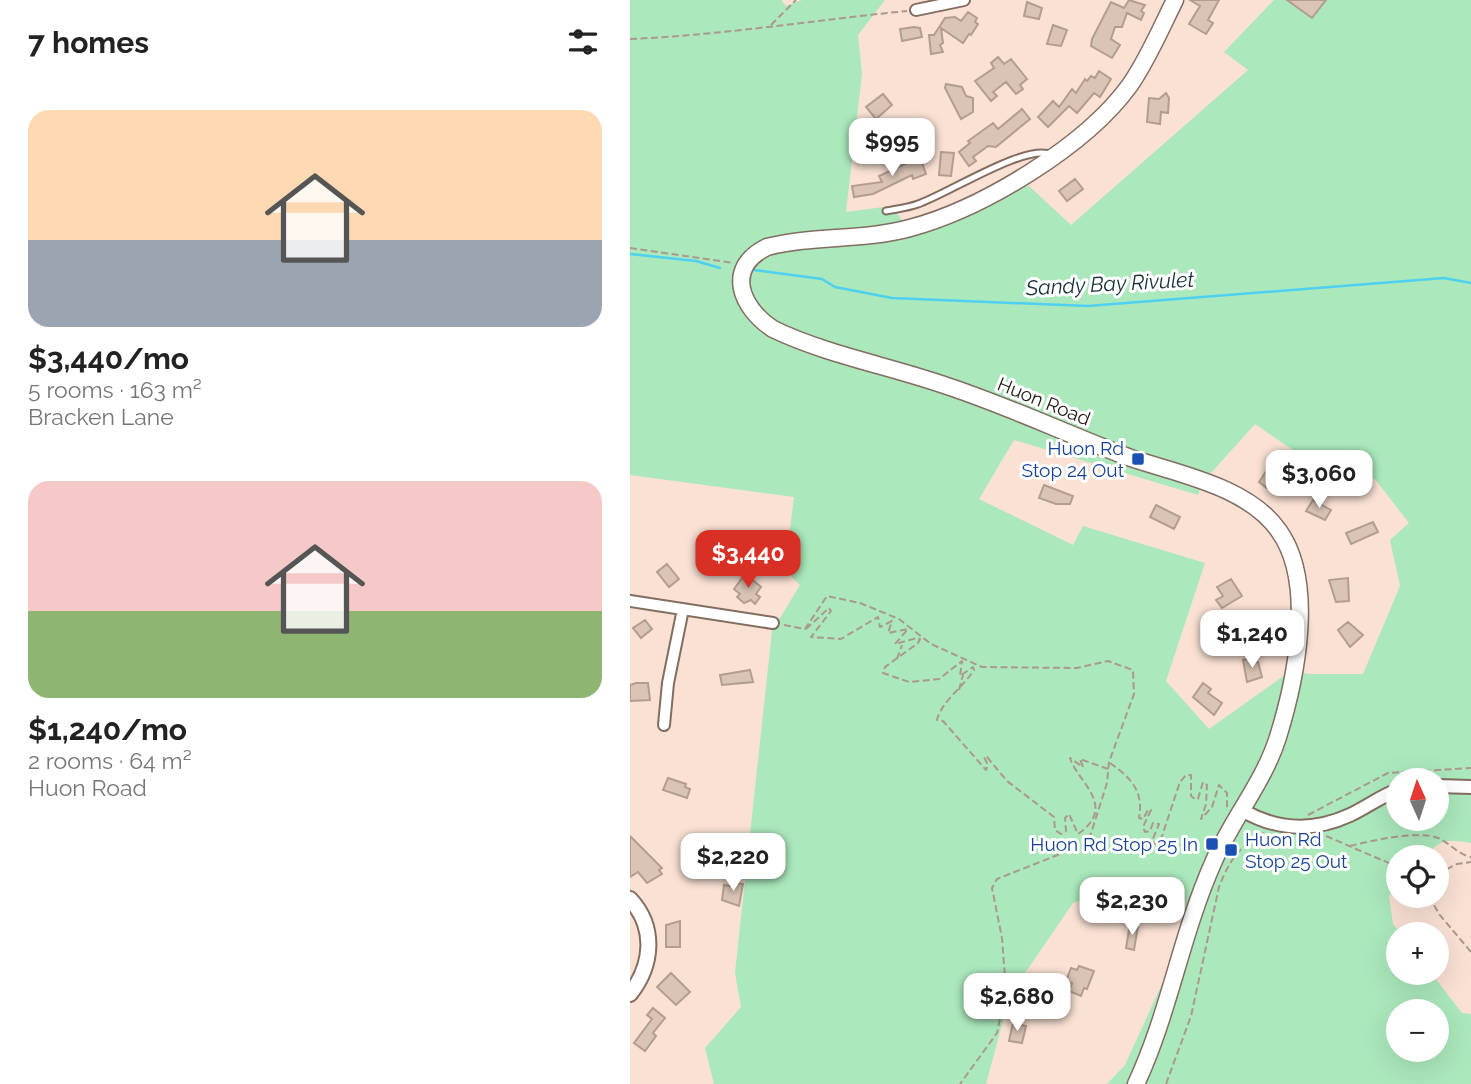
<!DOCTYPE html>
<html lang="en">
<head>
<meta charset="utf-8">
<style>
  :root { --surface:#fff; --page:#f6f6f6; --text:#222; --muted:#767676; --accent:#d93025 }
  body { margin:0; font-family:Raleway,sans-serif; background:var(--page); color:var(--text); height:100vh; display:flex; flex-direction:column; font-size:26px; white-space:nowrap }
  * { box-sizing:border-box; margin:0 }
  p { font-size:23px; color:var(--muted) }
  .icon { flex:none; width:38px; height:38px; fill:none; stroke:currentColor; stroke-width:2; stroke-linecap:round; stroke-linejoin:round }
  .map { position:relative; flex:1; overflow:hidden }
  .details { display:flex; flex-direction:column; background:var(--surface); width:630px }
  .details>* { flex:none }
  .needle { width:46px; rotate:357deg }
  .controls { position:absolute; left:756px; top:768px; display:grid; gap:14px }
  .controls a { display:grid; place-items:center; width:63px; height:63px; border-radius:50%; background:var(--surface); box-shadow:0 7px 28px #0002; font-size:35px }
  .price { position:absolute; translate:-50% -60px; padding:0 16px; border-radius:14px; background:#fff; color:#222; font-size:23px; line-height:46px; filter:drop-shadow(0 2px 4px #0008) }
  .price::after { content:''; position:absolute; left:50%; top:42px; width:21px; height:16px; margin-left:-10px; background:inherit; clip-path:polygon(0 0,100% 0,50% 100%) }
  .price.current { background:var(--accent); color:#fff }
  ul { padding:0; list-style:none }
  li { display:grid; align-content:center; gap:14px; height:371px; padding:0 28px }
  li span { display:grid; place-items:center; height:217px; border-radius:21px; color:#555 }
  li>.icon { margin-inline-start:auto }
  span .icon { width:126px; height:126px; fill:#fffc; stroke-width:1 }
  li b { font-size:30px }
  h2 { display:flex; justify-content:space-between; align-items:center; height:84px; padding:0 28px; font-size:30px }
  main { display:flex; flex:1; min-height:0 }
  .map>svg:first-child { display:block }
</style>
</head>
<body>
<main>
<section class="details">
<h2>7 homes<svg class="icon" aria-label="filters" viewBox="0 0 24 24"><path d="M4 7h16M4 17h16"/><circle cx="9" cy="7" r="2"/><circle cx="15" cy="17" r="2"/></svg></h2>
<ul>
<li><span style="background:linear-gradient(#ffd9b3 60%,#9aa5b1 0)"><svg class="icon" aria-label="home" viewBox="0 0 24 24"><path d="M3 11l9-7 9 7M6 9v11h12V9"/></svg></span><div><b>$3,440/mo</b><p>5 rooms · 163 m²</p><p>Bracken Lane</p></div></li>
<li><span style="background:linear-gradient(#f6c9c9 60%,#8fb573 0)"><svg class="icon" aria-label="home" viewBox="0 0 24 24"><path d="M3 11l9-7 9 7M6 9v11h12V9"/></svg></span><div><b>$1,240/mo</b><p>2 rooms · 64 m²</p><p>Huon Road</p></div></li>
</ul>
</section>
<div class="map">
<svg width="841" height="1084" viewBox="0 0 841 1084">
  <rect width="100%" height="100%" fill="#fae1d4"/>
  <path fill="#abe8bc" fill-rule="evenodd" d="M0,0H151L156,6L172,0H255L228,35L232,74L216,212L261,206L279,229L365,191L399,186L441,225L618,70L594,52L644,0H841V843C820,839 809,838 796,857L768,858V887L759,896L763,924L771,934H768V973H801L832,1013L841,1014V1084H477L495,1065L558,927L554,893L505,884L443,903L380,995L356,1084H84L75,1048L111,1007L105,973L142,631L170,585L155,570L164,497L0,475ZM625,424L695,472L745,479L779,523L760,540L770,586L733,674H678L662,670L579,729L536,681L575,563L453,526L443,545L349,499L384,440L568,495L572,483ZM768,780H807V819H768ZM768,1012H807V1050H768Z"/>
  <g fill="none" stroke-linecap="round" stroke-linejoin="round">
    <path stroke="#4ed0f0" stroke-width="2.5" d="M0,254L66,261L90,268
      M124,270L192,279L205,287L262,298L458,306L814,278L841,283"/>
  </g>
  <path fill="#dac4b5" stroke="#b29d8f" stroke-width="2" d="M499,0L515,5L511,11L514,13L511,20L497,13L492,27H485L481,39L490,45L482,58L461,46L462,39L481,2L494,8Z
    M560,0H589L578,20L583,23L576,34L559,24L570,6Z
    M657,0H696L682,18Z
    M397,2L412,8L409,19L394,16Z
    M338,12L347,18L345,22L348,24L341,35L339,34L333,43L311,28L313,43L310,45L313,52L301,54L299,35H304L315,18L325,17L331,21Z
    M423,25L437,30L431,46L417,44Z
    M284,27L290,28L292,37L272,41L270,29Z
    M368,57L374,64L381,59L397,79L390,85L393,89L386,94L376,82L363,92L367,96L361,101L345,81L364,68L361,63Z
    M469,71L481,79L470,97L464,93L447,113L439,106L418,127L408,117L423,101L429,107L442,89L446,93L455,79L457,81L461,76L465,78Z
    M316,84L332,87L336,96L343,98V112L331,119L315,88Z
    M536,93L539,98L538,113L531,112L530,124L517,122L519,98L529,99Z
    M253,94L262,105L246,119L236,107Z
    M392,109L400,119L366,147L358,146L343,157L346,161L339,166L329,152L340,143L338,141L363,123L368,129Z
    M311,152L324,153L321,176L309,175Z
    M290,157L296,174L283,179L282,175L243,194L224,197L222,186L252,182L249,176Z
    M445,179L453,189L437,201L429,191Z
    M643,461L669,484L662,494L643,480L637,488L629,482Z
    M414,485L443,496L440,504H426L409,498Z
    M683,500L701,510L695,520L676,511Z
    M526,505L550,517L544,529L520,517Z
    M743,522L748,532L721,544L716,533Z
    M37,564L49,579L39,587L27,572Z
    M118,576L131,587L126,594L130,597L125,604L121,600L114,603L107,597L110,594L104,589L113,577Z
    M718,578L719,601L706,602L699,580Z
    M601,579L612,596L592,608L586,600L593,596L587,587Z
    M15,620L22,629L11,638L3,628Z
    M718,622L733,635L720,647L708,630Z
    M621,658L623,663L628,662L632,677L617,682L613,660Z
    M120,670L123,682L92,685L90,675Z
    M6,683H18L20,700L0,701V685Z
    M573,683L581,689L578,693L592,703L584,715L563,697Z
    M38,778L56,784L55,787L60,789L57,798L33,790Z
    M0,836L32,868L29,870L32,874L17,883L8,872L0,877Z
    M100,882L113,884L109,906L92,900L94,885L100,886Z
    M50,921V947H36V925Z
    M500,924L508,926L504,950L496,948Z
    M449,966L464,971L457,989L454,988L451,996L439,991L442,983L436,981L441,968L447,970Z
    M41,973L60,992L46,1005L27,987Z
    M23,1008L35,1018L23,1033L26,1036L15,1051L4,1043L22,1019L17,1015Z
    M383,1023L396,1026L392,1043L379,1041Z"/>
  <g fill="none" stroke-linecap="round" stroke-linejoin="round">
    <defs>
      <path id="service" d="M256,211C266,209 277,208 288,204C316,195 397,142 422,155"/>
      <path id="minor" d="M286,10L334,0
        M0,601L143,623
        M34,725L38,683L53,609"/>
      <path id="tertiary" d="M807,786L841,787
        M612,810C646,830 683,832 720,815C737,807 751,796 768,790"/>
      <path id="secondary" d="M0,899C26,927 23,965 0,994"/>
      <path id="primary" d="M506,1084C539,1014 551,935 583,863C602,819 634,782 648,737C666,679 686,583 649,531C618,486 547,474 498,457C437,434 378,406 317,386C260,366 197,355 143,329C111,308 94,268 137,247C184,235 233,241 280,228C352,209 456,146 500,85C518,59 531,28 545,0"/>
    </defs>
    <use href="#service" stroke="#826d61" stroke-width="9"/>
    <use href="#minor" stroke="#826d61" stroke-width="14"/>
    <use href="#tertiary" stroke="#826d61" stroke-width="16"/>
    <use href="#secondary" stroke="#826d61" stroke-width="18"/>
    <use href="#primary" stroke="#826d61" stroke-width="19"/>
    <path stroke="#ab988e" stroke-width="2" stroke-dasharray="7 3.5" stroke-linecap="butt" d="M141,25L166,0
      M0,39C93,35 185,20 277,11
      M0,248L104,263
      M154,625L175,629L197,596L230,603L269,619L301,644L352,667L447,668L478,661L503,670L504,694L479,762L477,783L458,843L367,879L362,888L372,938L376,991L367,1033L330,1084
      M176,629L199,608L201,611L181,637L211,639L248,617L250,627L262,621L258,633L278,629L265,644L287,638L290,639L288,643L255,667L253,673L279,682L309,679L332,661L330,676L343,667L344,670C334,686 311,702 307,720L313,721L356,770L358,765L354,757H357L377,781L424,817L425,830L431,834L436,831L435,818L439,814L448,834C488,806 448,783 440,758L453,767L450,759L478,769
      M267,659L272,645
      M329,690L333,675
      M480,763C501,778 514,791 509,818L513,819L518,810H521L513,827L515,832L520,831L523,823L529,824L522,841L525,844L530,842L550,782L556,775H561V796L565,799H568L573,782L577,785L576,804L571,819L582,807L589,785L597,793V808
      M678,815L758,773L841,768
      M696,836L768,867
      M720,846C740,841 788,830 808,838C820,843 827,854 841,857
      M807,874L827,864L841,862
      M799,896L809,914L841,952
      M536,1084L561,1016L589,887C599,861 609,846 634,833"/>
    <use href="#service" stroke="#fff" stroke-width="5"/>
    <use href="#minor" stroke="#fff" stroke-width="10"/>
    <use href="#tertiary" stroke="#fff" stroke-width="12"/>
    <use href="#secondary" stroke="#fff" stroke-width="14"/>
    <use href="#primary" stroke="#fff" stroke-width="16"/>
  </g>
  <g fill="#1a4fb4" stroke="#fff" stroke-width="2.5">
    <rect x="501" y="452" width="14" height="14" rx="3.5"/>
    <rect x="575" y="837" width="14" height="14" rx="3.5"/>
    <rect x="594" y="843" width="14" height="14" rx="3.5"/>
  </g>
  <g text-anchor="middle" stroke-width="6" stroke-linejoin="round" paint-order="stroke">
    <g font-size="19" fill="#211914" stroke="#fff">
      <text transform="translate(414 401) rotate(22)" y="7">Huon Road</text>
    </g>
    <g font-size="19" fill="#164399" stroke="#fff" text-anchor="end">
      <text x="494" y="455">Huon Rd<tspan x="494" dy="22">Stop 24 Out</tspan></text>
      <text x="615" y="846" text-anchor="start">Huon Rd<tspan x="615" dy="22">Stop 25 Out</tspan></text>
      <text x="568" y="851">Huon Rd Stop 25 In</text>
    </g>
    <g font-size="21" font-style="italic" fill="#192f35" stroke="#fff">
      <text transform="translate(480 284) rotate(-3)" y="7">Sandy Bay Rivulet</text>
    </g>
  </g>
</svg>
<div class="controls">
<a><svg class="needle" viewBox="-14 -14 28 28"><path d="M0-13l5 13h-10z" fill="#e53935"/><path d="M0 13l5-13h-10z" fill="#767676"/></svg></a>
<a><svg class="icon" aria-label="locate" viewBox="0 0 24 24"><circle cx="12" cy="12" r="6"/><path d="M12 2v4M12 18v4M2 12h4M18 12h4"/></svg></a>
<a>+</a>
<a>−</a>
</div>
<b class="price" style="left:262px;top:178px">$995</b>
<b class="price" style="left:689px;top:510px">$3,060</b>
<b class="price current" style="left:118px;top:590px">$3,440</b>
<b class="price" style="left:622px;top:670px">$1,240</b>
<b class="price" style="left:103px;top:893px">$2,220</b>
<b class="price" style="left:502px;top:937px">$2,230</b>
<b class="price" style="left:387px;top:1033px">$2,680</b>
</div>
</main>
</body>
</html>
